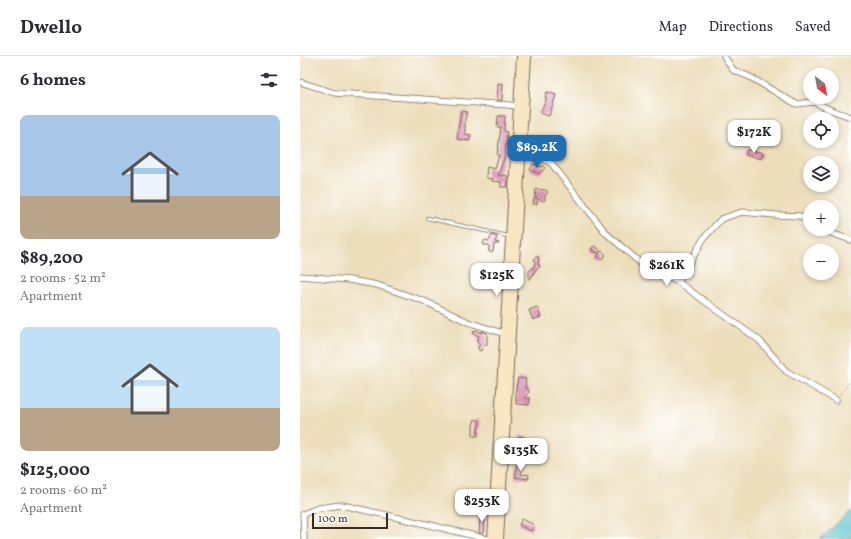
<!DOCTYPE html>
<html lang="en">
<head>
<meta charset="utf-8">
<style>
  :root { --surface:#fff; --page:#f2f2f3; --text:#2b2b33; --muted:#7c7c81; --line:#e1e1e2; --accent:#1f6fb2 }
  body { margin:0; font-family:Vollkorn,serif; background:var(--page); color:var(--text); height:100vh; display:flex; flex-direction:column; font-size:15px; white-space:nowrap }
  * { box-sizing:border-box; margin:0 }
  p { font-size:13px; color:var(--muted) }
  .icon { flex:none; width:22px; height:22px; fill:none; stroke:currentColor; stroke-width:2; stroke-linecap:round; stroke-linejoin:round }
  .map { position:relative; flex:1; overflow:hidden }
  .sheet { display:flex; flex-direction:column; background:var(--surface); width:300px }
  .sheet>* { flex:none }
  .needle { width:26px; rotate:149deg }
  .fabs { position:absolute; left:503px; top:12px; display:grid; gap:8px }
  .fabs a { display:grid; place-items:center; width:36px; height:36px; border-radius:50%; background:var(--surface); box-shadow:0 2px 6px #0003; font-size:20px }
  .scale { position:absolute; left:12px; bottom:10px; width:76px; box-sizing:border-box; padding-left:4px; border:2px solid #3b2a1e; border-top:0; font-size:11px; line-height:14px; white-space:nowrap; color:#3b2a1e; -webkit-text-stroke:3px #fff; paint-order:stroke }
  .price { position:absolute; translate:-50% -34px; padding:0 9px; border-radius:8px; background:#fff; color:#222; font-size:13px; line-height:26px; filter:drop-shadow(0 1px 2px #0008) }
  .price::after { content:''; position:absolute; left:50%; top:24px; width:12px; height:9px; margin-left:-6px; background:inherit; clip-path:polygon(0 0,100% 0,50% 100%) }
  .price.active { background:var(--accent); color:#fff }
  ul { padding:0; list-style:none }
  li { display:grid; align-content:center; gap:8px; height:212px; padding:0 20px }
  li span { display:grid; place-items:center; height:124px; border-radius:8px; color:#555 }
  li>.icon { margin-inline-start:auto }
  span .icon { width:72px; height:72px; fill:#fffc; stroke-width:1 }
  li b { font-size:17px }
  h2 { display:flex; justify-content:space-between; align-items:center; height:48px; padding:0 20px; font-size:17px }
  header { display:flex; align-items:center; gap:24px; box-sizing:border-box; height:56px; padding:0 20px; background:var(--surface); border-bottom:1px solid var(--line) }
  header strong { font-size:19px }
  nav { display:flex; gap:22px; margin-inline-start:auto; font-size:14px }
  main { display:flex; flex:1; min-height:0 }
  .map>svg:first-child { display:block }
</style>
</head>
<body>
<header>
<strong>Dwello</strong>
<nav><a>Map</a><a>Directions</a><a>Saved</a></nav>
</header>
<main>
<section class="sheet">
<h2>6 homes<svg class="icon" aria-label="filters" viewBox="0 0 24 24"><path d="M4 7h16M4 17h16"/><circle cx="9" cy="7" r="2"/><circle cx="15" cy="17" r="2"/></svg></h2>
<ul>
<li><span style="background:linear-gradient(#a9c7e8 65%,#b9a48a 0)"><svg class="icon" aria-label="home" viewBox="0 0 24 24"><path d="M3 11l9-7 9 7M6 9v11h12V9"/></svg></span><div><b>$89,200</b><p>2 rooms · 52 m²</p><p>Apartment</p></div></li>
<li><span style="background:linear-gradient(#bfe0f5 65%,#b9a48a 0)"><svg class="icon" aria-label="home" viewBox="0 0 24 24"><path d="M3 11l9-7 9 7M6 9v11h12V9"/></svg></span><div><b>$125,000</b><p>2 rooms · 60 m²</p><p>Apartment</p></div></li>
</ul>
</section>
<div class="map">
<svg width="551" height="483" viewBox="0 0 551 483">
  <rect width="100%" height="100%" fill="#fff"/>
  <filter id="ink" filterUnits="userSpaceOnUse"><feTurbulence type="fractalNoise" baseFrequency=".025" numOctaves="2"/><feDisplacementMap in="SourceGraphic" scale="8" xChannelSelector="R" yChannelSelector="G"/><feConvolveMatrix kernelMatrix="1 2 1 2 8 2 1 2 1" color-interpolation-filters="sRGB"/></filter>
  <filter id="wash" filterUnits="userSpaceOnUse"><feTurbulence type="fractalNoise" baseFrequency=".012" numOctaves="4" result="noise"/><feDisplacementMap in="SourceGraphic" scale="16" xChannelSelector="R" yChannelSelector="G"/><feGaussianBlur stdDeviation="0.9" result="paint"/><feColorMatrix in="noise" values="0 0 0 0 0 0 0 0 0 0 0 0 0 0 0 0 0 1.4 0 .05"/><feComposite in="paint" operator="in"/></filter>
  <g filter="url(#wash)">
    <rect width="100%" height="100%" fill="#eddebb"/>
    <path fill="#56c4ca" stroke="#487774" d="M551,455V483H520Z"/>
    <g id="blocks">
      <path fill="#dd90b8" d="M198,27L203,28L202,44H197Z
        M247,36L256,39L249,60L240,57L243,50L247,42H245Z
        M161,55L167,56L165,63V78L171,79L169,85L157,83Z
        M198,60H205L204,75L207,76L205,100L198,119L208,120V131H201V126L192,125L193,122L188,123L186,120L187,111L195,113L199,99H197L201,71H197Z
        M447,94H450L455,97L456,95L463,97L461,103L451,100H447L446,98Z
        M233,108L240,111L243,110H244L245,112L239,118L230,114Z
        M236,133L246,134L248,136L245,140V144L243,145L238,143L237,148H233L234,142H237L235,141Z
        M192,179L197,181L195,186L199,187V188H194L193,196H189V189H184L183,187L185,184L189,185Z
        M294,190L297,191L301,196L302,195L306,199L301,204L297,200L300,197L293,196L292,194V192Z
        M236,201H238L239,203L238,207L240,211L236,213L234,217L229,224V215L233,212L235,207L234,204Z
        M237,251L241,261L233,264L229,254Z
        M176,274L182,277V275L187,277V289H183L181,295L179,294L178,292L180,288L177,285L179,280L174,278L173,276L174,275Z
        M218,322L226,323L225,332L228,333L229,336L224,342H230L229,349L216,348V339H215Z
        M175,363L180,365L178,374V380H173V370Z
        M219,380L225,381L223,400H216Z
        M217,408L223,409L221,419L228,418L229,420L228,423L215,421Z
        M179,434L181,437V441L184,443L185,445L180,451L172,450L174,444H177L176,437Z
        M180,457L185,459L184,477H179Z
        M222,463L234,469L231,475L219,469Z"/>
    </g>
  </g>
  <g filter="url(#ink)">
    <use href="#blocks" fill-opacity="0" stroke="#796955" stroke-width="1"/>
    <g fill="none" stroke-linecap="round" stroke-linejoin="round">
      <defs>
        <path id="service" d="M127,162L208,180"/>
        <path id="minor" d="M424,0L433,14L450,21L496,48L514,46L531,54L551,61
          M0,26L35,37L221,50
          M220,91L234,96L252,108L306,177L345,211L378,226L459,284L486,315L536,344
          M522,173L528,176L551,184
          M0,220L49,224L77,229L124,245L168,266L205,278
          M378,226L404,182L421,163L442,156L475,159L500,160L510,166
          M4,483L3,458L18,452L42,449L126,468L187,483"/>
        <path id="secondary" d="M192,483L221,0
          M199,483L227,0"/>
      </defs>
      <use href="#service" stroke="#796955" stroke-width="4"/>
      <use href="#minor" stroke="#796955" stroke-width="7"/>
      <use href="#secondary" stroke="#796955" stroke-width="10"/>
      <path stroke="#796955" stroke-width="1" stroke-dasharray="1 3" stroke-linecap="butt" d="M539,340L551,325"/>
      <use href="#service" stroke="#fff" stroke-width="2.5"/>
      <use href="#minor" stroke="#fff" stroke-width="5.5"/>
      <use href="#secondary" stroke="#f9e7c3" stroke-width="8"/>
    </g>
  </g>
</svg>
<div class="fabs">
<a><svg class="needle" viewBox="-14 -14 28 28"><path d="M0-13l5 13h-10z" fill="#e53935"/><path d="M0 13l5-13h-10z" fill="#7c7c81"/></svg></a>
<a><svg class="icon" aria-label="locate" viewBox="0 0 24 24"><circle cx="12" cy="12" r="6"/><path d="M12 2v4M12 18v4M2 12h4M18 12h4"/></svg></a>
<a><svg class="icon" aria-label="layers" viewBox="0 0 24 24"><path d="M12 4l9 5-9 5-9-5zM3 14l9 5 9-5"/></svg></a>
<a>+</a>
<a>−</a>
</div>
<div class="scale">100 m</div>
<b class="price" style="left:454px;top:98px">$172K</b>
<b class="price active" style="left:237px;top:113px">$89.2K</b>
<b class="price" style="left:367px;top:231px">$261K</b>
<b class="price" style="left:197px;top:241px">$125K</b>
<b class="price" style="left:221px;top:416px">$135K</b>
<b class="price" style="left:182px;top:467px">$253K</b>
</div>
</main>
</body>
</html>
